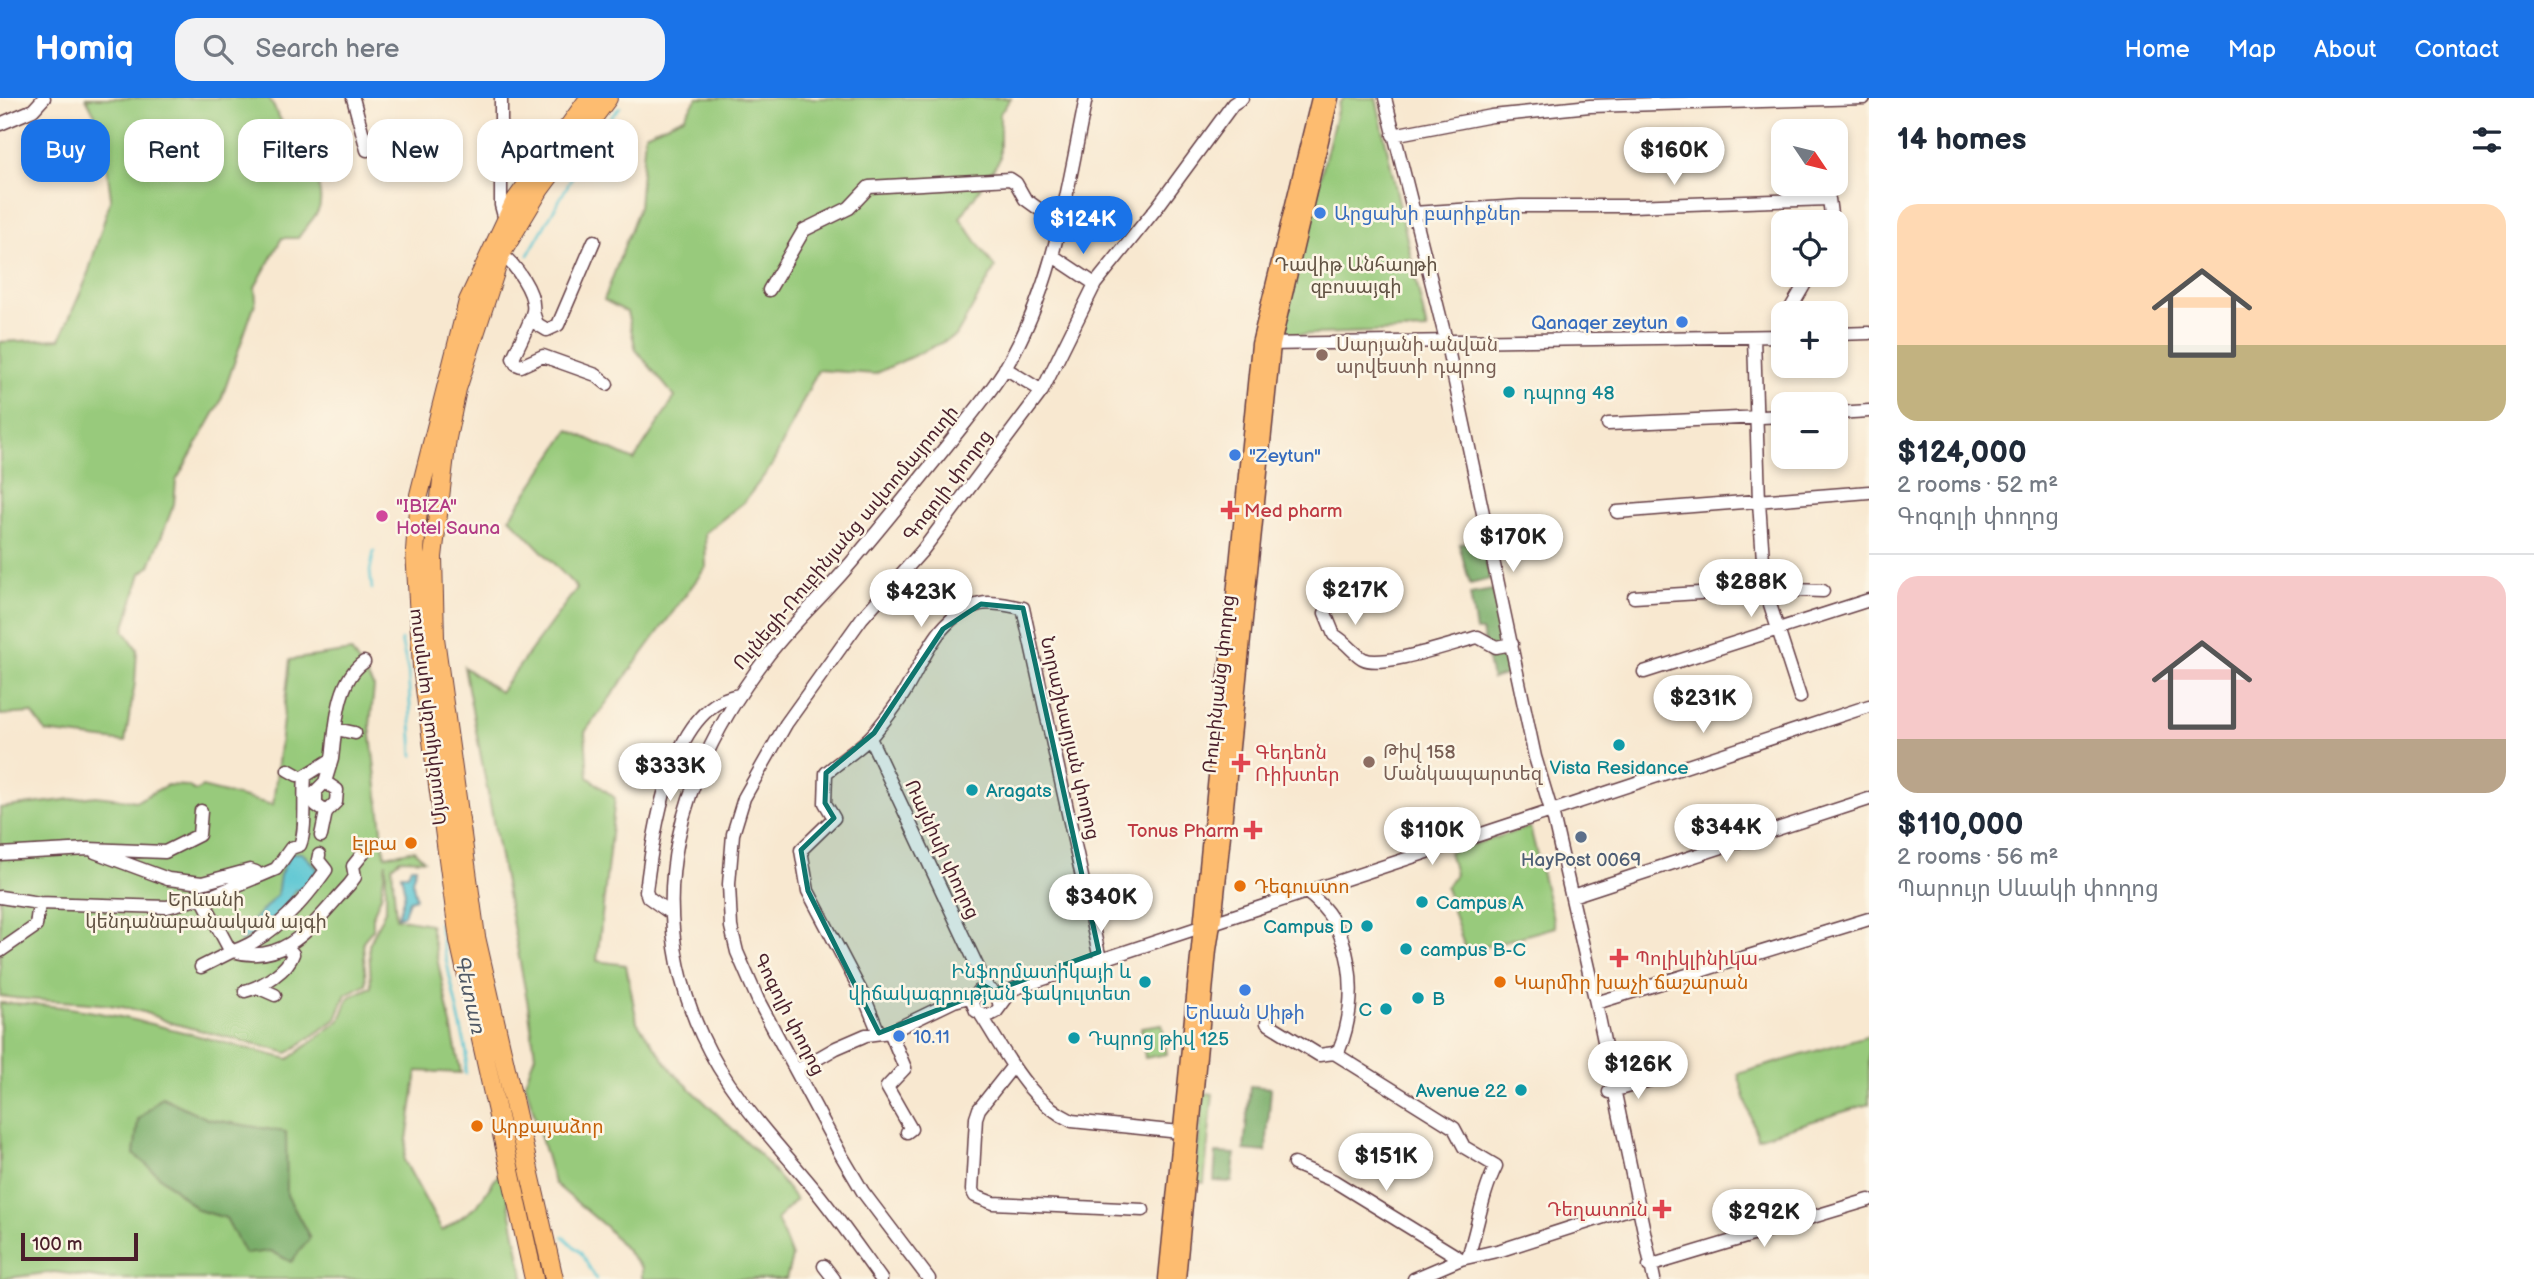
<!DOCTYPE html>
<html lang="en">
<head>
<meta charset="utf-8">
<style>
  :root { --surface:#fff; --page:#f2f2f3; --text:#1f2937; --muted:#747a83; --line:#e0e1e3; --accent:#1a73e8 }
  body { margin:0; font-family:"Balsamiq Sans","Noto Sans Armenian",sans-serif; background:var(--page); color:var(--text); height:100vh; display:flex; flex-direction:column; font-size:26px; white-space:nowrap }
  * { box-sizing:border-box; margin:0 }
  p { font-size:23px; color:var(--muted) }
  .icon { flex:none; width:38px; height:38px; fill:none; stroke:currentColor; stroke-width:2; stroke-linecap:round; stroke-linejoin:round }
  .map { position:relative; flex:1; overflow:hidden }
  .side { display:flex; flex-direction:column; background:var(--surface); width:665px }
  .side>* { flex:none }
  .top-card { position:absolute; left:21px; top:21px; width:665px; height:63px; display:flex; gap:14px }
  .needle { width:46px; rotate:125deg }
  .fabs { position:absolute; left:1771px; top:21px; display:grid; gap:14px }
  .fabs a { display:grid; place-items:center; width:77px; height:77px; border-radius:14px; background:var(--surface); box-shadow:0 4px 10px #0003; font-size:35px }
  .scale { position:absolute; left:21px; bottom:18px; width:117px; box-sizing:border-box; padding-left:7px; border:4px solid #4a1f2b; border-top:0; font-size:19px; line-height:24px; white-space:nowrap; color:#4a1f2b; -webkit-text-stroke:5px #fcf5e5; paint-order:stroke }
  .price { position:absolute; translate:-50% -60px; padding:0 16px; border-radius:24px; background:#fff; color:#222; font-size:23px; line-height:46px; filter:drop-shadow(0 2px 4px #0008) }
  .price::after { content:''; position:absolute; left:50%; top:42px; width:21px; height:16px; margin-left:-10px; background:inherit; clip-path:polygon(0 0,100% 0,50% 100%) }
  .price.selected { background:var(--accent); color:#fff }
  ul { padding:0; list-style:none }
  li { display:grid; align-content:center; gap:14px; height:371px; padding:0 28px }
  li+li { border-top:2px solid var(--line) }
  li span { display:grid; place-items:center; height:217px; border-radius:21px; color:#555 }
  li>.icon { margin-inline-start:auto }
  span .icon { width:126px; height:126px; fill:#fffc; stroke-width:1 }
  li b { font-size:30px }
  h2 { display:flex; justify-content:space-between; align-items:center; height:84px; padding:0 28px; font-size:30px }
  .chip { padding:0 24px; border-radius:21px; background:var(--surface); box-shadow:0 4px 10px #0003; font-size:24px; line-height:63px }
  .chip.selected { background:var(--accent); color:#fff }
  header { display:flex; align-items:center; gap:42px; box-sizing:border-box; height:98px; padding:0 35px; background:var(--accent); color:#fff }
  header strong { font-size:33px }
  nav { display:flex; gap:38px; margin-inline-start:auto; font-size:24px }
  .search { width:490px; height:63px; background:var(--page); display:flex; align-items:center; gap:18px; box-sizing:border-box; padding:0 24px; border-radius:21px; color:var(--muted); font-size:26px }
  main { display:flex; flex:1; min-height:0 }
  .map>svg:first-child { display:block }
</style>
</head>
<body>
<header>
<strong>Homiq</strong>
<div class="search"><svg class="icon" aria-label="search" viewBox="0 0 24 24"><circle cx="10" cy="10" r="6"/><path d="M15 15l6 6"/></svg>Search here</div>
<nav><a>Home</a><a>Map</a><a>About</a><a>Contact</a></nav>
</header>
<main>
<div class="map">
<svg width="1869" height="1181" viewBox="0 0 1869 1181">
  <rect width="100%" height="100%" fill="#fcf5e5"/>
  <filter id="ink" filterUnits="userSpaceOnUse"><feTurbulence type="fractalNoise" baseFrequency=".0143" numOctaves="2"/><feDisplacementMap in="SourceGraphic" scale="14" xChannelSelector="R" yChannelSelector="G"/><feConvolveMatrix kernelMatrix="1 2 1 2 8 2 1 2 1" color-interpolation-filters="sRGB"/></filter>
  <filter id="wash" filterUnits="userSpaceOnUse"><feTurbulence type="fractalNoise" baseFrequency=".00686" numOctaves="4" result="noise"/><feDisplacementMap in="SourceGraphic" scale="28" xChannelSelector="R" yChannelSelector="G"/><feGaussianBlur stdDeviation="1.57" result="paint"/><feColorMatrix in="noise" values="0 0 0 0 0 0 0 0 0 0 0 0 0 0 0 0 0 1.4 0 .05"/><feComposite in="paint" operator="in"/></filter>
  <g filter="url(#wash)">
    <rect width="100%" height="100%" fill="#f8e8d0"/>
    <path fill="#98ca7b" stroke="#717453" stroke-width="2" d="M86,0H269L284,28L291,29C303,46 328,93 318,113C313,122 304,131 298,140H282L255,189L256,202L220,305L176,383L174,406L150,468L141,475L124,532L137,551L135,585L125,644L46,634L32,615L0,617V244L60,241L86,182L111,100L104,46L96,19Z
      M697,0H1011L1000,15V61L960,120L995,170L956,238L875,276L818,272L772,367L744,404L705,435L706,469L585,634L588,679L615,700L597,863L626,867L637,924L673,974L764,1061L796,1102L777,1121L792,1159L786,1181H642V1170L606,1129L554,1085L525,984L535,957L528,907L464,569L500,594L577,490L510,420L569,332L634,362L675,299L636,252L627,214L604,202L639,109L645,36L684,19Z
      M1344,0H1376L1427,232L1286,237L1288,209L1339,5Z
      M351,553L374,589L370,628L385,758L414,752L424,762L400,761L392,768L396,820L430,826L461,975L417,973L404,1062L442,1133L477,1108L502,1071L524,1181H105L54,1174L0,1181V905C99,905 194,939 289,961L340,922L349,899L371,889L369,847L386,810V764L381,798L373,817V831L363,843L366,886L346,896L336,921L288,955L168,924C117,898 55,907 0,898V710L96,698L137,703L167,687L187,688L196,693L202,689L273,707L290,562Z
      M1530,729L1555,829L1466,854L1446,790L1455,776L1449,754Z
      M1162,926L1167,956L1145,960L1141,929Z
      M1869,937V1006L1757,1040L1738,976Z
      M1204,995L1213,996L1204,1085L1194,1084Z"/>
    <path fill="#7aae6b" stroke="#62664b" stroke-width="2" d="M1480,441L1490,481L1470,486L1459,446Z
      M1493,492L1511,575L1492,581L1482,533H1476L1470,496Z
      M1250,988L1271,990L1266,1054L1244,1052Z
      M162,999L208,1021L286,1034L287,1097L310,1140L291,1164L271,1153L245,1156L226,1120L198,1112L134,1056L138,1022Z
      M1216,1055L1235,1056L1232,1084L1214,1083Z"/>
    <path fill="#5ac6d3" stroke="#52727f" stroke-width="2" d="M290,755H302L318,771L304,792H295C285,816 262,831 241,844L238,838L277,797L280,777Z
      M411,769H416L412,782L416,800L409,802L404,817L398,818L405,795L401,776H408Z"/>
    <g fill="none" stroke-linecap="round" stroke-linejoin="round">
      <path stroke="#5ac6d3" stroke-width="2.5" d="M611,19L620,9
        M528,157L585,57
        M372,491L370,473L374,453
        M401,542L408,573L413,658
        M438,825L467,956L465,975
        M563,1138L581,1155L596,1181"/>
    </g>
  </g>
  <g filter="url(#ink)">
    <g fill="none" stroke-linecap="round" stroke-linejoin="round">
      <defs>
        <path id="minor" d="M353,0L367,52
          M501,0V107L505,122
          M1385,0L1446,242L1535,659L1554,722L1596,905L1654,1181
          M0,26L33,12L44,0
          M1393,37L1492,18L1590,8L1864,0
          M1413,115L1520,108H1632L1829,101L1832,124
          M501,156C515,166 536,195 533,213C529,229 519,245 513,260L516,266L521,268L543,258L596,277L607,286
          M1053,158L1095,186
          M769,192L804,132L849,110L869,89L1010,81L1016,85L1025,101L1061,127
          M533,214L537,226L547,232L558,227L594,143
          M1788,215L1810,177
          M1836,236L1869,235
          M1754,239L1759,404L1765,491L1800,599
          M1267,246L1783,238
          M1005,270L1042,293
          M1836,315L1869,313
          M1608,326L1783,318
          M1617,414L1869,394
          M1634,499L1765,491L1823,493
          M1325,515L1334,537C1347,544 1356,558 1364,561C1382,570 1454,545 1478,539L1496,549L1512,546
          M1644,574L1869,502
          M336,631L355,635
          M870,640L988,891
          M288,672L297,677
          M325,684L337,692L336,704L326,714
          M321,738L326,714L316,707V693L325,684L332,661
          M300,747C307,731 303,699 305,678L332,661C336,630 336,583 364,564
          M95,754L168,781L202,785L250,772L256,774
          M0,756L88,751L165,754L199,737L201,713
          M1305,793C1355,828 1360,901 1339,952L1334,955
          M1572,798L1869,701
          M0,799L39,805L167,809L216,796L262,777L276,771L291,750L300,747
          M202,800L231,854C270,841 303,805 326,772L318,762L319,757
          M669,814L648,799L646,793C653,738 670,606 740,597
          M0,853L36,828L39,805
          M233,853C287,869 315,823 349,787L355,779L353,768L365,753
          M201,869L231,854
          M259,890L275,897
          M245,893C262,889 288,872 293,856L287,849
          M999,905L997,896L988,891L978,893L972,903L976,913L988,918L996,914L1013,891L1869,608
          M1596,905L1869,821
          M981,917C1007,957 1027,1002 1072,1023L1180,1034
          M1267,925L1319,957L1334,955L1454,1030L1464,1049L1496,1068C1482,1096 1478,1128 1468,1159
          M890,934L905,970L887,989L911,1031L907,1034
          M879,935L865,901L808,793L801,752L834,720L825,705L826,675C841,662 864,648 875,634C885,622 896,608 904,595C924,562 938,517 980,506C992,503 1011,508 1023,510L1100,861
          M1013,968L979,1011L976,1020L972,1092L975,1098L993,1105L1143,1112
          M796,973L836,950L866,937L890,934L954,903L973,898
          M1609,994L1657,980
          M1294,1066L1334,1083L1461,1161
          M824,1168L834,1181
          M1649,1168L1869,1102
          M881,1181C858,1149 836,1117 811,1087C772,1040 728,995 702,938C640,803 679,674 766,560C789,529 818,503 844,473C881,430 917,385 953,340C971,317 991,294 1006,269C1055,186 1067,92 1086,0
          M929,1181L863,1094L840,1055L758,902L737,854L731,829L729,786L733,736L744,700L786,626L862,520L922,453L1042,293L1095,186L1158,108L1233,6L1242,0
          M1414,1181L1461,1161L1501,1152L1638,1108"/>
        <path id="major" d="M1166,1181L1259,246L1319,0
          M1178,1181L1209,852L1216,806L1273,247L1331,0"/>
        <path id="highway" d="M534,1181L459,842L422,569L415,453L419,397L468,203L515,103L589,0
          M554,1181L476,839L435,540L433,459L447,340L457,291L501,156L540,91L608,0"/>
      </defs>
      <use href="#minor" stroke="#643d44" stroke-width="15"/>
      <use href="#major" stroke="#643d44" stroke-width="17"/>
      <use href="#highway" stroke="#643d44" stroke-width="20"/>
      <use href="#minor" stroke="#fff" stroke-width="12"/>
      <use href="#major" stroke="#fdbc70" stroke-width="14"/>
      <use href="#highway" stroke="#fdbc70" stroke-width="18"/>
    </g>
  </g>
  <path fill="#0f766e" fill-opacity="0.2" stroke="#0f766e" stroke-width="5" stroke-linejoin="round" d="M981,506L1023,510L1099,854L993,893L981,886L973,898L879,935L808,793L801,752L834,720L825,705L826,675L874,635L943,531Z"/>
  <g fill="#3f7fe0" stroke="#fcf5e5" stroke-width="2.5">
    <circle cx="1320" cy="115" r="7"/>
    <circle cx="1682" cy="224" r="7"/>
    <circle cx="1235" cy="357" r="7"/>
    <circle cx="1245" cy="892" r="7"/>
    <circle cx="899" cy="938" r="7"/>
  </g>
  <g fill="#8d6e63" stroke="#fcf5e5" stroke-width="2.5">
    <circle cx="1322" cy="257" r="7"/>
    <circle cx="1369" cy="664" r="7"/>
  </g>
  <g fill="#0f9aa8" stroke="#fcf5e5" stroke-width="2.5">
    <circle cx="1509" cy="294" r="7"/>
    <circle cx="1619" cy="647" r="7"/>
    <circle cx="972" cy="692" r="7"/>
    <circle cx="1422" cy="804" r="7"/>
    <circle cx="1367" cy="828" r="7"/>
    <circle cx="1406" cy="851" r="7"/>
    <circle cx="1145" cy="884" r="7"/>
    <circle cx="1418" cy="900" r="7"/>
    <circle cx="1386" cy="911" r="7"/>
    <circle cx="1074" cy="940" r="7"/>
    <circle cx="1521" cy="992" r="7"/>
  </g>
  <g fill="#e0444e" stroke="#fcf5e5" stroke-width="2.5">
    <path d="M1226.5 401.5h7v7h7v7h-7v7h-7v-7h-7v-7h7z"/>
    <path d="M1237.5 654.5h7v7h7v7h-7v7h-7v-7h-7v-7h7z"/>
    <path d="M1249.5 721.5h7v7h7v7h-7v7h-7v-7h-7v-7h7z"/>
    <path d="M1615.5 849.5h7v7h7v7h-7v7h-7v-7h-7v-7h7z"/>
    <path d="M1658.5 1100.5h7v7h7v7h-7v7h-7v-7h-7v-7h7z"/>
  </g>
  <circle fill="#d1479c" stroke="#fcf5e5" stroke-width="2.5" cx="382" cy="418" r="7"/>
  <circle fill="#5c6f8a" stroke="#fcf5e5" stroke-width="2.5" cx="1581" cy="739" r="7"/>
  <g fill="#e8710a" stroke="#fcf5e5" stroke-width="2.5">
    <circle cx="411" cy="745" r="7"/>
    <circle cx="1240" cy="788" r="7"/>
    <circle cx="1500" cy="884" r="7"/>
    <circle cx="477" cy="1028" r="7"/>
  </g>
  <g text-anchor="middle" stroke-width="5" stroke-linejoin="round" paint-order="stroke">
    <g font-size="19" fill="#366cbe" stroke="#fcf5e5" text-anchor="start">
      <text x="1334" y="122">Արցախի բարիքներ</text>
      <text x="1668" y="231" text-anchor="end">Qanaqer zeytun</text>
      <text x="1249" y="364">"Zeytun"</text>
      <text x="1245" y="921" text-anchor="middle">Երևան Սիթի</text>
      <text x="913" y="945">10.11</text>
    </g>
    <g font-size="19" fill="#615243" stroke="#fcf5e5">
      <text x="1356" y="173">Դավիթ Անհաղթի<tspan x="1356" dy="22">զբոսայգի</tspan></text>
      <text x="206" y="808">Երևանի<tspan x="206" dy="22">կենդանաբանական այգի</tspan></text>
    </g>
    <g font-size="19" fill="#785e54" stroke="#fcf5e5" text-anchor="start">
      <text x="1336" y="253">Սարյանի անվան<tspan x="1336" dy="22">արվեստի դպրոց</tspan></text>
      <text x="1383" y="660">Թիվ 158<tspan x="1383" dy="22">Մանկապարտեզ</tspan></text>
    </g>
    <g font-size="19" fill="#0d838f" stroke="#fcf5e5" text-anchor="start">
      <text x="1523" y="301">դպրոց 48</text>
      <text x="1619" y="676" text-anchor="middle">Vista Residance</text>
      <text x="986" y="699">Aragats</text>
      <text x="1436" y="811">Campus A</text>
      <text x="1353" y="835" text-anchor="end">Campus D</text>
      <text x="1420" y="858">campus B-C</text>
      <text x="1131" y="880" text-anchor="end">Ինֆորմատիկայի և<tspan x="1131" dy="22">վիճակագրության ֆակուլտետ</tspan></text>
      <text x="1432" y="907">B</text>
      <text x="1372" y="918" text-anchor="end">C</text>
      <text x="1088" y="947">Դպրոց թիվ 125</text>
      <text x="1507" y="999" text-anchor="end">Avenue 22</text>
    </g>
    <g font-size="19" fill="#4a1f2b" stroke="#fcf5e5">
      <text transform="translate(947 387) rotate(-53)" y="7">Գոգոլի փողոց</text>
      <text transform="translate(845 439) rotate(-50)" y="7">Ուլնեցի-Ռուբինյանց ավտոմայրուղի</text>
      <text transform="translate(1218 586) rotate(-84)" y="7">Ռուբինյանց փողոց</text>
      <text transform="translate(426 619) rotate(-97)" y="7">Մյասնիկյանի պողոտա</text>
      <text transform="translate(1071 640) rotate(77)" y="7">Նորաշխարյան փողոց</text>
      <text transform="translate(943 751) rotate(65)" y="7">Ռայնիսի փողոց</text>
      <text transform="translate(790 916) rotate(63)" y="7">Գոգոլի փողոց</text>
    </g>
    <g font-size="19" fill="#b23c85" stroke="#fcf5e5" text-anchor="start">
      <text x="396" y="414">"IBIZA"<tspan x="396" dy="22">Hotel Sauna</tspan></text>
    </g>
    <g font-size="19" fill="#be3a42" stroke="#fcf5e5" text-anchor="start">
      <text x="1244" y="419">Med pharm</text>
      <text x="1255" y="661">Գեդեոն<tspan x="1255" dy="22">Ռիխտեր</tspan></text>
      <text x="1239" y="739" text-anchor="end">Tonus Pharm</text>
      <text x="1635" y="867">Պոլիկլինիկա</text>
      <text x="1648" y="1118" text-anchor="end">Դեղատուն</text>
    </g>
    <g font-size="19" fill="#c56008" stroke="#fcf5e5" text-anchor="start">
      <text x="397" y="752" text-anchor="end">Էլբա</text>
      <text x="1254" y="795">Դեգուստո</text>
      <text x="1514" y="891">Կարմիր խաչի ճաշարան</text>
      <text x="491" y="1035">Արքայաձոր</text>
    </g>
    <g font-size="19" fill="#4e5e75" stroke="#fcf5e5">
      <text x="1581" y="768">HayPost 0069</text>
    </g>
    <g font-size="21" font-style="italic" fill="#505966" stroke="#fcf5e5">
      <text transform="translate(470 896) rotate(77)" y="7">Գետառ</text>
    </g>
  </g>
</svg>
<div class="fabs">
<a><svg class="needle" viewBox="-14 -14 28 28"><path d="M0-13l5 13h-10z" fill="#e53935"/><path d="M0 13l5-13h-10z" fill="#747a83"/></svg></a>
<a><svg class="icon" aria-label="locate" viewBox="0 0 24 24"><circle cx="12" cy="12" r="6"/><path d="M12 2v4M12 18v4M2 12h4M18 12h4"/></svg></a>
<a>+</a>
<a>−</a>
</div>
<div class="scale">100 m</div>
<b class="price" style="left:1674px;top:89px">$160K</b>
<b class="price selected" style="left:1083px;top:158px">$124K</b>
<b class="price" style="left:1513px;top:476px">$170K</b>
<b class="price" style="left:1751px;top:521px">$288K</b>
<b class="price" style="left:1355px;top:529px">$217K</b>
<b class="price" style="left:921px;top:531px">$423K</b>
<b class="price" style="left:1703px;top:637px">$231K</b>
<b class="price" style="left:670px;top:705px">$333K</b>
<b class="price" style="left:1726px;top:766px">$344K</b>
<b class="price" style="left:1432px;top:769px">$110K</b>
<b class="price" style="left:1101px;top:836px">$340K</b>
<b class="price" style="left:1638px;top:1003px">$126K</b>
<b class="price" style="left:1386px;top:1095px">$151K</b>
<b class="price" style="left:1764px;top:1151px">$292K</b>
<div class="top-card">
<a class="chip selected">Buy</a>
<a class="chip">Rent</a>
<a class="chip">Filters</a>
<a class="chip">New</a>
<a class="chip">Apartment</a>
</div>
</div>
<section class="side">
<h2>14 homes<svg class="icon" aria-label="filters" viewBox="0 0 24 24"><path d="M4 7h16M4 17h16"/><circle cx="9" cy="7" r="2"/><circle cx="15" cy="17" r="2"/></svg></h2>
<ul>
<li><span style="background:linear-gradient(#ffd9b3 65%,#c2b280 0)"><svg class="icon" aria-label="home" viewBox="0 0 24 24"><path d="M3 11l9-7 9 7M6 9v11h12V9"/></svg></span><div><b>$124,000</b><p>2 rooms · 52 m²</p><p>Գոգոլի փողոց</p></div></li>
<li><span style="background:linear-gradient(#f6c9c9 75%,#b9a48a 0)"><svg class="icon" aria-label="home" viewBox="0 0 24 24"><path d="M3 11l9-7 9 7M6 9v11h12V9"/></svg></span><div><b>$110,000</b><p>2 rooms · 56 m²</p><p>Պարույր Սևակի փողոց</p></div></li>
</ul>
</section>
</main>
</body>
</html>
